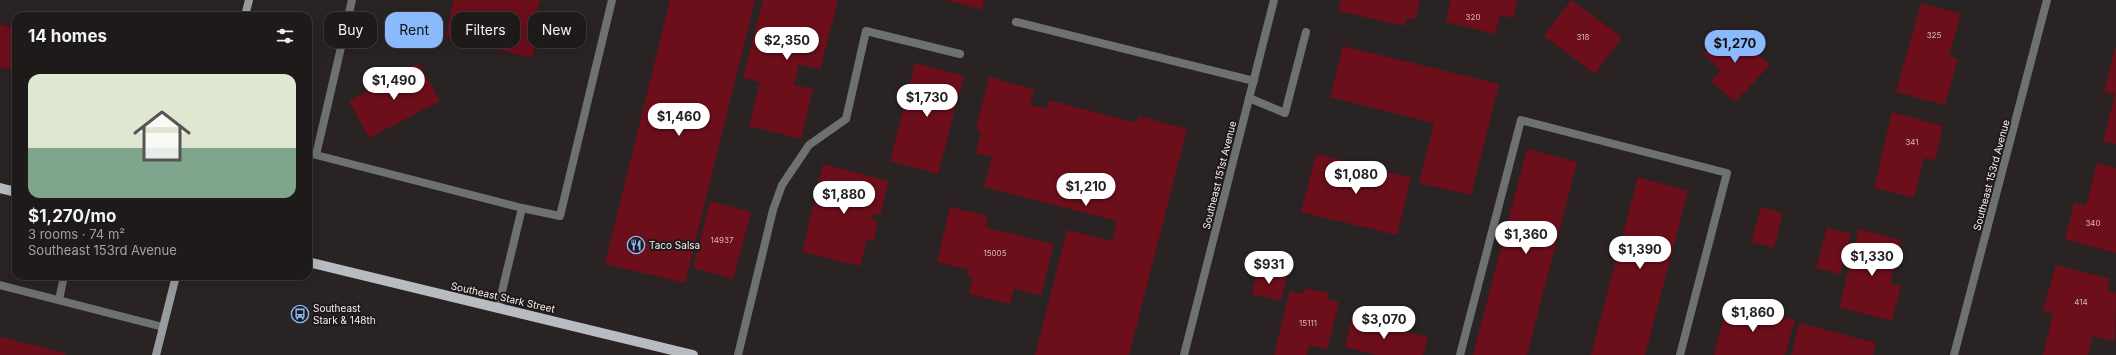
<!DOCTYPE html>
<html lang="en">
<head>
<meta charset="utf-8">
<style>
  :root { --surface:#1f1a1a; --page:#2c2727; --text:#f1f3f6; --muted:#a1a1a2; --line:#3c3839; --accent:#8abafc }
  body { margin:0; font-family:Inter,sans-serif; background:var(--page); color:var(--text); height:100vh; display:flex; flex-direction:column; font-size:15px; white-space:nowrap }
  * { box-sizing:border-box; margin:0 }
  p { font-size:13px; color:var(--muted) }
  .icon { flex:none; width:22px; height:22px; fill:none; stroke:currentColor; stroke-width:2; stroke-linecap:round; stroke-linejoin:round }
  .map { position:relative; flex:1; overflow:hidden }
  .sheet { position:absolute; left:12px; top:12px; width:300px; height:268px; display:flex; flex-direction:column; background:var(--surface); border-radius:12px; box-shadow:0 4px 16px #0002,0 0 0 1px var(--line) }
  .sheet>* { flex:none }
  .hud { position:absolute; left:324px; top:12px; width:380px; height:36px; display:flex; gap:8px }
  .price { position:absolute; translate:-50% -34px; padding:0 9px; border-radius:14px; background:#fff; color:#222; font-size:13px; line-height:26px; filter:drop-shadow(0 1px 2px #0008) }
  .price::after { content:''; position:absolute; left:50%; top:24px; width:12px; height:9px; margin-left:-6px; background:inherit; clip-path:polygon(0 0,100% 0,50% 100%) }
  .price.selected { background:var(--accent); color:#111 }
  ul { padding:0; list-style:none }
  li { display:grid; align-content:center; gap:8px; height:212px; padding:0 16px }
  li+li { border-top:1px solid var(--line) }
  li span { display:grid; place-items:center; height:124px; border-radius:12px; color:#555 }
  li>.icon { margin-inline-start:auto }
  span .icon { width:72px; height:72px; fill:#fffc; stroke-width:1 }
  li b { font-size:17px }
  h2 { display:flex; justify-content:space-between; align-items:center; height:48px; padding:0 16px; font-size:17px }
  .pill { padding:0 14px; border-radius:12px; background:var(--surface); box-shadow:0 4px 16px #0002,0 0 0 1px var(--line); font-size:14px; line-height:36px }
  .pill.selected { background:var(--accent); color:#111 }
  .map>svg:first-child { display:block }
</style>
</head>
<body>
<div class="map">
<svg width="2116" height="355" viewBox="0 0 2116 355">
  <rect width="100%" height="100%" fill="#292323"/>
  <path fill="#6d0e1b" d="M454,0H540L531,33L538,35L532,58L445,36Z
    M670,0H755L685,283L605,264Z
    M763,0H838L820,70L799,64L794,85L813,89L801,139L749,126L760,82L743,78Z
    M946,0H984L982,10Z
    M1341,0H1420L1415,20L1406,18L1405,26L1338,11Z
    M1451,0H1517L1513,18L1500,15L1495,34L1446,22Z
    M1571,0L1622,37L1595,74L1544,36Z
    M1921,3L1961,14L1949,56L1958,59L1945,105L1896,92Z
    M0,24L16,28V71L0,67Z
    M1728,27L1770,65L1735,102L1711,81L1721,70L1703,54Z
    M1343,46L1499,84L1471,195L1419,183L1434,123L1330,97Z
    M2115,48H2116V144L2103,141L2115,94L2104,92Z
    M419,63L440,101L369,138L349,101Z
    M915,63L964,76L938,174L890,161Z
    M989,77L1034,89L1030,105L1047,109L1049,100L1137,123L1138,116L1187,129L1129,355H1035L1067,230L1112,241L1117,221L984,187L992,157L976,153L981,131L976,129Z
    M1892,112L1943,126L1935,160L1924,158L1914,198L1874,188Z
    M1527,149L1577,162L1527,355H1473Z
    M1316,154L1411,178L1397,235L1301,212Z
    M2097,163L2116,168V253L2065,239L2074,203L2086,206Z
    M823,164L889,181L880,215L874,213L872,220L878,222L874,241L867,239L860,266L802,252Z
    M1638,177L1688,191L1645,355H1591Z
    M710,201L751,212L733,279L693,268Z
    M950,207L988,216L985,227L1054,244L1041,295L1014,289L1010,304L969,294L973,277L967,276L969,270L937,262Z
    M1761,207L1783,213L1774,248L1751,242Z
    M1827,228L1851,234L1840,274L1816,268Z
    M1859,229L1901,240L1890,283L1901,286L1892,321L1839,307Z
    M2056,265L2110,279L2107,290L2116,293L2115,342L2093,336L2088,355H2043L2053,314L2043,311Z
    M1258,268L1287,276L1281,301L1252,294Z
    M1305,288L1329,293L1328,299L1339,302L1327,350L1310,345L1307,355H1274L1290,291L1303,294Z
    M1728,302L1795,320L1785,355H1714Z
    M1352,318L1428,337L1423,355H1377L1345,347Z
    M1799,323L1876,343L1873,355H1791Z
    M0,337L65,353V355H0Z"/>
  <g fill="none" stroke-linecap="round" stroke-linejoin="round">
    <path stroke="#6e7072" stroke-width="8" d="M352,0L316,155L522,208L560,216L612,0
      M1016,22L1254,81
      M1249,98L1285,113L1306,32
      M0,285L163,327
      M59,300L64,276
      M498,308L522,208
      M738,355L773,210L782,185L809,145L846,119L866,31L960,54
      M1460,355L1521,120L1727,173L1680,355"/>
    <path stroke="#6e7072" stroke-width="8" d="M1184,355L1274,0
      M1954,355L2047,0"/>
    <path stroke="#989b9f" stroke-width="8" d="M245,16L249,0
      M156,355L176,276"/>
    <path stroke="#b8bcc1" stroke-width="10" d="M0,188L16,192
      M308,262L693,355"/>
  </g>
  <defs>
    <symbol id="restaurant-ring" viewBox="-11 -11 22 22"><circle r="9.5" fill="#201919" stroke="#8abafc" stroke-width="1.5"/><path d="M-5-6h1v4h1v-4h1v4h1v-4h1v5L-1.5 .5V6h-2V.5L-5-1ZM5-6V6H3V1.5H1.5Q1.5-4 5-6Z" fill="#8abafc"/></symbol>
    <symbol id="bus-ring" viewBox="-11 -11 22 22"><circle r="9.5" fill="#201919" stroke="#8abafc" stroke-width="1.5"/><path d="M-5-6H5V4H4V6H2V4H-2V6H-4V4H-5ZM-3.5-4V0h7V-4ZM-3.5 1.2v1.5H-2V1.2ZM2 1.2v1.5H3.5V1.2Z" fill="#8abafc"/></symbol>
  </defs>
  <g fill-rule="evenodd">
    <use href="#restaurant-ring" x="626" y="235" width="20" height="20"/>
    <use href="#bus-ring" x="290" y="304" width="20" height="20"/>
  </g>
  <g text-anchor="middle" stroke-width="4" stroke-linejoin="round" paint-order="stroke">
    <g font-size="8" fill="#d4b8bc">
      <text x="1473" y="20">320</text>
      <text x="1934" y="38">325</text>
      <text x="1583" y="40">318</text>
      <text x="1912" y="145">341</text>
      <text x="2093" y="226">340</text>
      <text x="722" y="243">14937</text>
      <text x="995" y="256">15005</text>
      <text x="2081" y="305">414</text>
      <text x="1308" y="326">15111</text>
    </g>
    <g font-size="10" fill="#f6f1f1" stroke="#201919">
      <text transform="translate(1219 175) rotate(-76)" y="4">Southeast 151st Avenue</text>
      <text transform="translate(1991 175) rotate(-75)" y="4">Southeast 153rd Avenue</text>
      <text transform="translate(503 297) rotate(13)" y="4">Southeast Stark Street</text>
    </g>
    <g font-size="10" fill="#f6f1f1" stroke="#201919" text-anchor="start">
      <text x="649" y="249">Taco Salsa</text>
      <text x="313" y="312">Southeast<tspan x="313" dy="12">Stark &amp; 148th</tspan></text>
    </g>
  </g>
</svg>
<b class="price" style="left:787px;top:61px">$2,350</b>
<b class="price selected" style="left:1735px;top:64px">$1,270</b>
<b class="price" style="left:394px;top:101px">$1,490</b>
<b class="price" style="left:927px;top:118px">$1,730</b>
<b class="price" style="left:679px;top:137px">$1,460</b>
<b class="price" style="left:1356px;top:195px">$1,080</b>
<b class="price" style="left:1086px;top:207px">$1,210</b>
<b class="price" style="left:844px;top:215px">$1,880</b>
<b class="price" style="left:1526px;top:255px">$1,360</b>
<b class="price" style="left:1640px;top:270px">$1,390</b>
<b class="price" style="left:1872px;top:277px">$1,330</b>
<b class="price" style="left:1269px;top:285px">$931</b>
<b class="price" style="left:1753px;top:333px">$1,860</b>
<b class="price" style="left:1384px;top:340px">$3,070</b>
<div class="hud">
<a class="pill">Buy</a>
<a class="pill selected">Rent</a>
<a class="pill">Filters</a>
<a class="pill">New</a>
</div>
<section class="sheet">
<h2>14 homes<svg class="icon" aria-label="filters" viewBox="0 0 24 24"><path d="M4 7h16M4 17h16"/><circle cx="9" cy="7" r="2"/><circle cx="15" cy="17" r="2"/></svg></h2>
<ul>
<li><span style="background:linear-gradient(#dfe7d0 60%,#7fa58c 0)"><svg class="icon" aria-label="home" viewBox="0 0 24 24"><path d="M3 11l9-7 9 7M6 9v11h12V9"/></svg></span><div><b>$1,270/mo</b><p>3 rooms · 74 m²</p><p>Southeast 153rd Avenue</p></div></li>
</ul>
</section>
</div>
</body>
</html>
